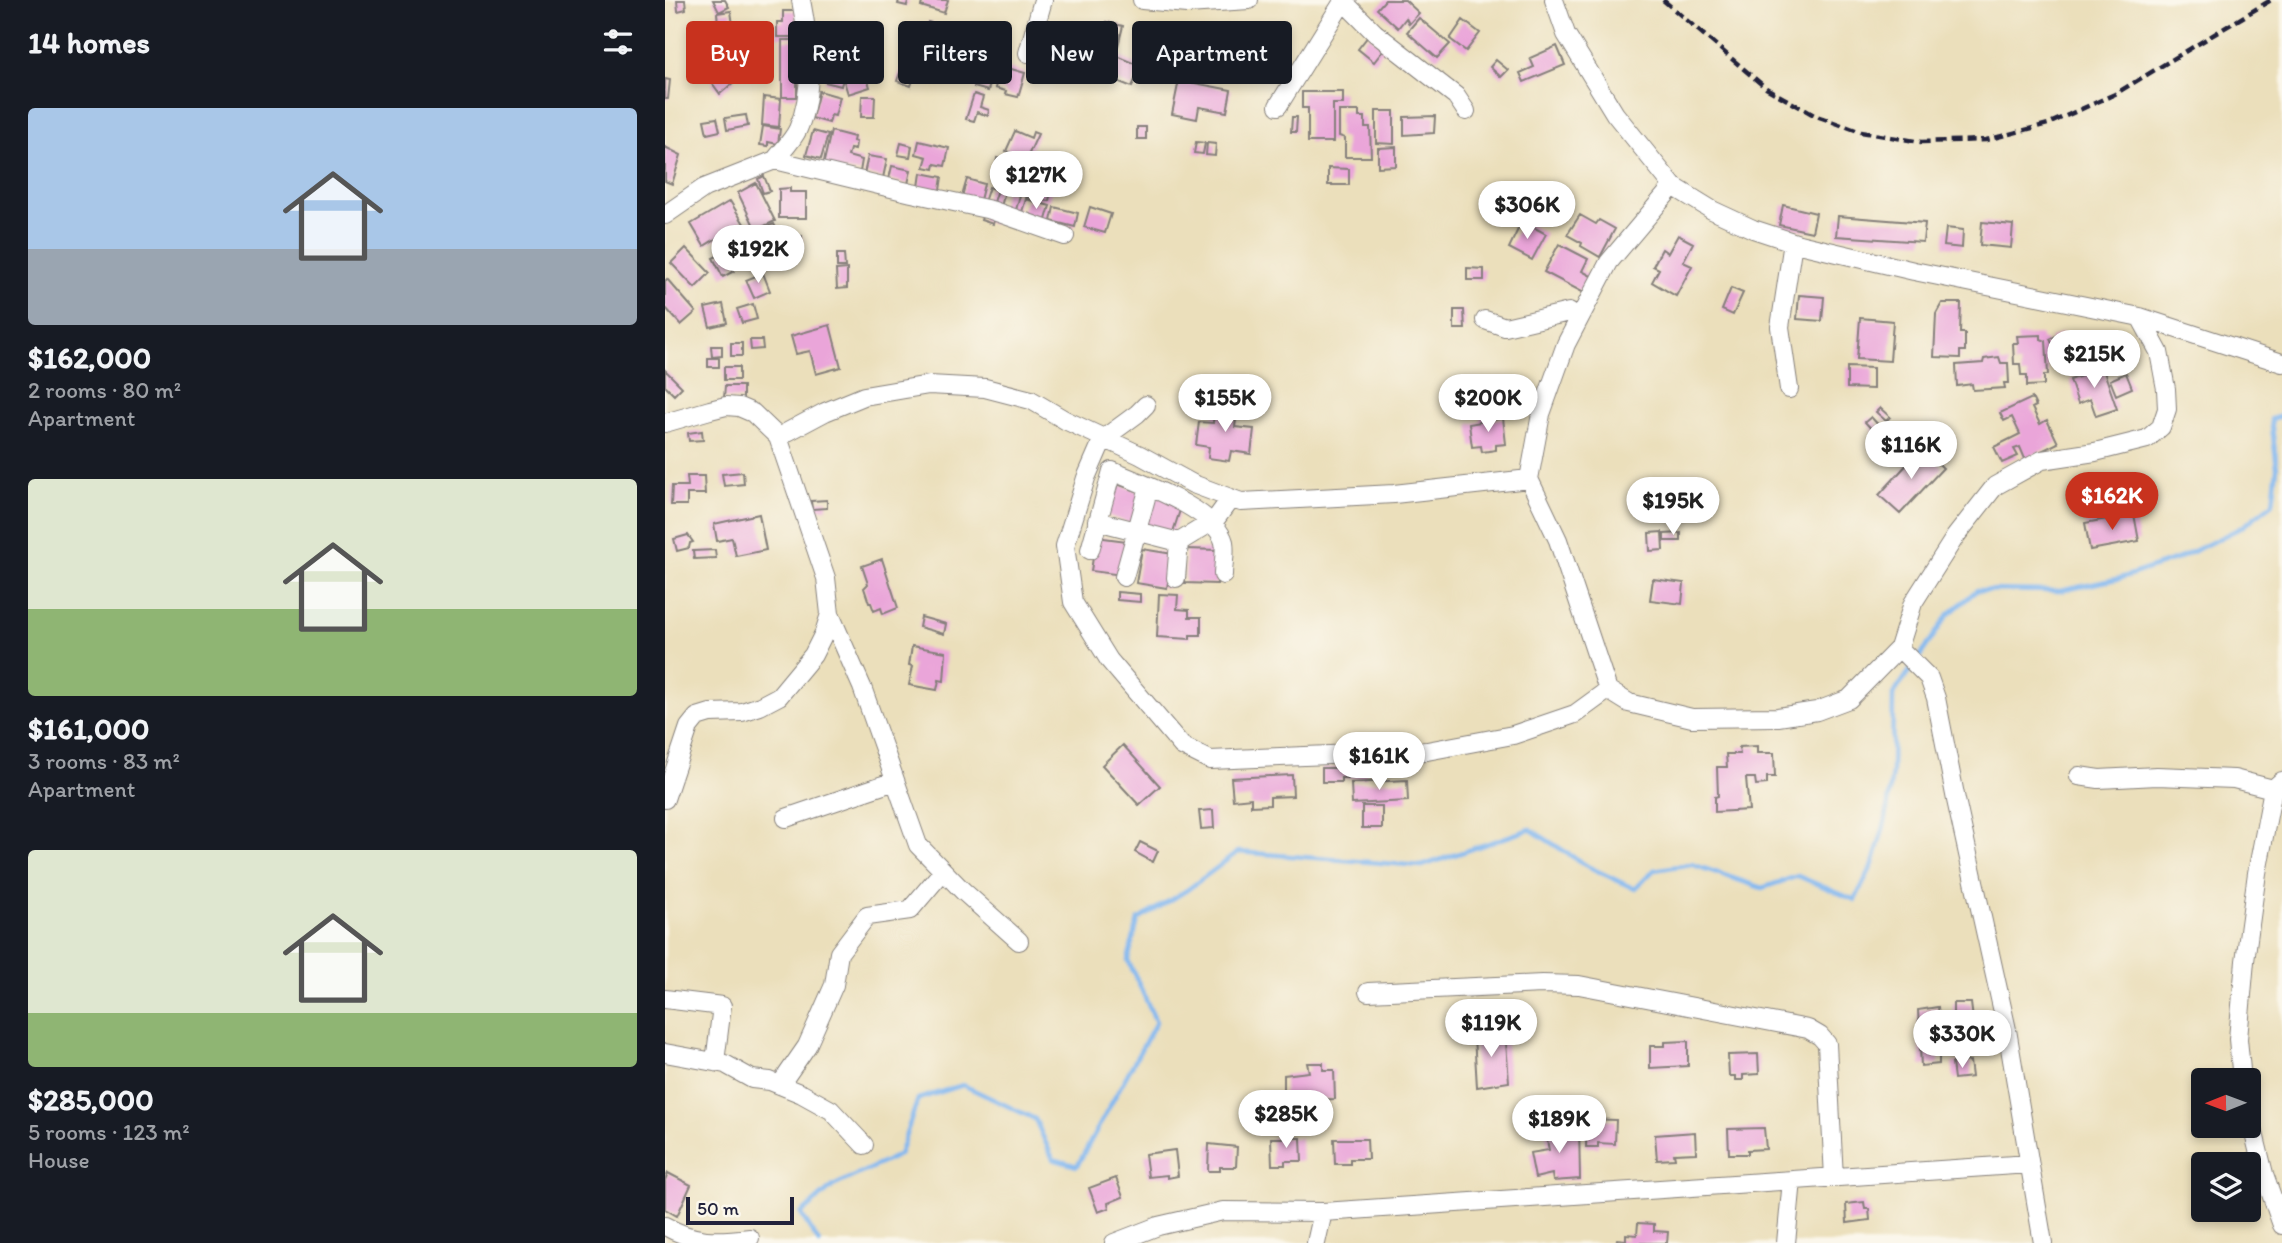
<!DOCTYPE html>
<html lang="en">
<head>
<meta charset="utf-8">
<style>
  :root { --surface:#171b24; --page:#20242c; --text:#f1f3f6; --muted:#9ea1a6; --accent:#c8321e }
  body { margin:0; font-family:Itim,sans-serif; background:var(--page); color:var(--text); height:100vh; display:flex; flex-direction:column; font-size:26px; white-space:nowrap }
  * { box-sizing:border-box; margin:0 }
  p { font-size:23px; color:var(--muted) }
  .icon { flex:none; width:38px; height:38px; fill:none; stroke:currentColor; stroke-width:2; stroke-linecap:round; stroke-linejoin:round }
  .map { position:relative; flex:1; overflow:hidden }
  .panel { display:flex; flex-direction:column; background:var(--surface); width:665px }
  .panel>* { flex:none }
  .banner { position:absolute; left:21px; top:21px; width:665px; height:63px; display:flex; gap:14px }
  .needle { width:46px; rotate:269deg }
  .buttons { position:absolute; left:1526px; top:1068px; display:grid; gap:14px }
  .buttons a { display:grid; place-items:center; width:70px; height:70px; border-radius:7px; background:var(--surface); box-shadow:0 4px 10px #0003; font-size:35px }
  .scale { position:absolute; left:21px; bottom:18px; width:108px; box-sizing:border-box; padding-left:7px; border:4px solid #22223b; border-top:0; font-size:19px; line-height:24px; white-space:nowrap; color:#22223b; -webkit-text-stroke:5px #fbf7ec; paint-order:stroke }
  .price { position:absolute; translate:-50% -60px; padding:0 16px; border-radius:24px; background:#fff; color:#222; font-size:23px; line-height:46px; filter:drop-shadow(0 2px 4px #0008) }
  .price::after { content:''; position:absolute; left:50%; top:42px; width:21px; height:16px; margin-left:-10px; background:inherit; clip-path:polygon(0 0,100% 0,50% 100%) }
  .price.active { background:var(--accent); color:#fff }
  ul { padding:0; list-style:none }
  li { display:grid; align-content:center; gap:14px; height:371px; padding:0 28px }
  li span { display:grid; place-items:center; height:217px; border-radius:7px; color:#555 }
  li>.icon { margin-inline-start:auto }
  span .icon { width:126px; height:126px; fill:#fffc; stroke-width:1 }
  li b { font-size:30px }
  h2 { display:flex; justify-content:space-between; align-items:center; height:84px; padding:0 28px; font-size:30px }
  .pill { padding:0 24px; border-radius:7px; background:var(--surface); box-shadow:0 4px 10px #0003; font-size:24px; line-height:63px }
  .pill.active { background:var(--accent); color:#fff }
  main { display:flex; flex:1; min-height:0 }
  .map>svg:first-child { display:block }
</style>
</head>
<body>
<main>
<section class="panel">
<h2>14 homes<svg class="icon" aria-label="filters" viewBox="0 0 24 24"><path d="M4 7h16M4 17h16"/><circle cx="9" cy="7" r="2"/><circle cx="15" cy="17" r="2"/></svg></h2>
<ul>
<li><span style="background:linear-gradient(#a9c7e8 65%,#9aa5b1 0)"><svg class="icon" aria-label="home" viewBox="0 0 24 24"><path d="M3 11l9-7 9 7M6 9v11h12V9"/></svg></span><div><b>$162,000</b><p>2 rooms · 80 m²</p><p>Apartment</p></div></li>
<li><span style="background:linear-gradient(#dfe7d0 60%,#8fb573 0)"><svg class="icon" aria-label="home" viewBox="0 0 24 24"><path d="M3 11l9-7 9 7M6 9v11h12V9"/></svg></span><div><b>$161,000</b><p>3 rooms · 83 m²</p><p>Apartment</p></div></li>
<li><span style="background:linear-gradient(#dfe7d0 75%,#8fb573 0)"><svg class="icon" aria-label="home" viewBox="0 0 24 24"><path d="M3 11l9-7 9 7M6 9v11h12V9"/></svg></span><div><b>$285,000</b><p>5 rooms · 123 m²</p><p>House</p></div></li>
</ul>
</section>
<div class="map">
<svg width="1617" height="1243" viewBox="0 0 1617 1243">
  <rect width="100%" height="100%" fill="#fbf7ec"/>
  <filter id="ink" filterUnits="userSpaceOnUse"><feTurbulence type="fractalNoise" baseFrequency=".0143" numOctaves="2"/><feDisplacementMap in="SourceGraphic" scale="14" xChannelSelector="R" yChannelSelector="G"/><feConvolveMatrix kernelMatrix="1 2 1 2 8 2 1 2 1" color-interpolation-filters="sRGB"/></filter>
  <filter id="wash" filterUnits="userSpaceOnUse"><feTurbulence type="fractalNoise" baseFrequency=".00686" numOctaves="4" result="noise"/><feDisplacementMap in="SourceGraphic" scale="28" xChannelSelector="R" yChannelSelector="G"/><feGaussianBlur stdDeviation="1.57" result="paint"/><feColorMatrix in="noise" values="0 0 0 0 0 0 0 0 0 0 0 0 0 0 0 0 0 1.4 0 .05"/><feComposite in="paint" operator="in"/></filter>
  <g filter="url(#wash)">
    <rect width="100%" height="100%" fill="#ebdfbb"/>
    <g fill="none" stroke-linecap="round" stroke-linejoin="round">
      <path stroke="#81b7f0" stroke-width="4.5" d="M1253,659L1283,615L1312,590L1395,591L1456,578L1515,558L1577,527L1608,503L1612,468L1606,419L1617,416
        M154,1243L136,1214L168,1186L234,1155L253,1099L298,1085L370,1119L388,1159L412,1166L491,1022L463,960L473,920L522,890L573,852L757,866L865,829L922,866L970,889L989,870L1026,864L1097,888L1133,876L1190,900L1208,864L1221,819L1227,772L1228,695L1248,666"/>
    </g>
    <g id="blocks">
      <path fill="#eaa5d9" d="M12,0H20L21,9L13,11Z
        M48,0H60L64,7L54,12Z
        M234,0H244L242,6L233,4Z
        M258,0H283L279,13L256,6Z
        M720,0H740L754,13L744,24L741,18L733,28L712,9Z
        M66,11L69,32L54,34L52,13Z
        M118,11H131V23L136,24V37H112V22H118Z
        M754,18L785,44L772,58L742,32Z
        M798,20L815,33L801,51L785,39Z
        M263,22L279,26L276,37L260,32Z
        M442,22L458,26L453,46L438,42Z
        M170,25L187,29L183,48L165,43Z
        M383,27L397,34L389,52L379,47L384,35L380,33Z
        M704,35L720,48L709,62L693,49Z
        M117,40H132V97H117Z
        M415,40L423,44L418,55L410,51Z
        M251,44L266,48L262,63L246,59Z
        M892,46L900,65L859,82L855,73L869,67L865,58Z
        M431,47L476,66L467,87L422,69Z
        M285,53L300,57L296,72L281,68Z
        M46,56L59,66L47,81L34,70Z
        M305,58L330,64L323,91L309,87L310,83L300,80Z
        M831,60L843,70L836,77L825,67Z
        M165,62L176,65L174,74L179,75L176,86L160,82Z
        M198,65L205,87L183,94L178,78L188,75L186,69Z
        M336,66L360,73L353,97L340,94L341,91L330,88Z
        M237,67L242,69L240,74L249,77L246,86L232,81Z
        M61,71L70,81L55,94L47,83Z
        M0,79L5,80L3,99H0Z
        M514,80L566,90L562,112L534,107L532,119L507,114Z
        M154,91L175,97L170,116L166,115L164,123L147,118Z
        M637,92H678V104H668V142H643V108H637Z
        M309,94L318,97L315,107L324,110L323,116L312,112L309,121L301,119Z
        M197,96H210L209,117H196Z
        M99,97L116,99L114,127L97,125Z
        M674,111H694V117H700V127H705L706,157H680V138L674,136Z
        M711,111H729V144L711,143Z
        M81,115L83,126L62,130L60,118Z
        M770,116L769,133L739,135V117Z
        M627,117H632L631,132H626Z
        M52,118L55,131L42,134L39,120Z
        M98,126L115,129L113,144L103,142V146L95,145Z
        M472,127H481V139H472Z
        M148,131L163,135L156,159L141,155Z
        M166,131L189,137L188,141L191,142L190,150L185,149L183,156L197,160L195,172L157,170Z
        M350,131L366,138L368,132L373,134L361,160L341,151Z
        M254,141L284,148L280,166L270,164L269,169L259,167L262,157L251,154Z
        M531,142L540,143L538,154L529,153Z
        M236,143L247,146L245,157L233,155Z
        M542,143L551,144L550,156L541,155Z
        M0,147L16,155L7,184L0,181Z
        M731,147V166L713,167V148Z
        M203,156L222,159L218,178L199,174Z
        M366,157L392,161L384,201L361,197Z
        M332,158L359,163L357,176L345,173L346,168L331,165Z
        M227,166L246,170L243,184L224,179Z
        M663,168L684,169V185H663Z
        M256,173L277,177L275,190L254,187Z
        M329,174L338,176L336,186L327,185Z
        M99,176L105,191L98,193L93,179Z
        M344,178L360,182L357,192L341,188Z
        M302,179L319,184L315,200L297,196Z
        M91,183L110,221L91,230L73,193Z
        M324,187L333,190L328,205L319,202Z
        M125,188V192H141V218H114V189Z
        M340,191L355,195L351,210L336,207Z
        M361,199L385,206L380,223L356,215Z
        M65,201L84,232L63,245L57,235L39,246L26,224Z
        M1118,205L1151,213L1147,232L1114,225Z
        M389,207L413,213L410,227L386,221Z
        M425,207L446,214L440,233L419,227Z
        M318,214L330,217L328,224L316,220Z
        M915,215L931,224L934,220L950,229L935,257L916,246L917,243L902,235Z
        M1173,216L1260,223L1258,242L1171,236Z
        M857,221L881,234L867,260L844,248Z
        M1317,222L1348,225L1346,248L1315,245Z
        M109,224L115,237L98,244L93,231Z
        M1281,228L1298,230L1297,248L1279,246Z
        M1013,235L1028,243L1018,262L1027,266L1011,296L987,282L994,269L988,266L997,249L1003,253Z
        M122,236H137V244H121Z
        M894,244L923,259L917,271L930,278L921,294L879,272Z
        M21,248L45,273L30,288L6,263Z
        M67,249L74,261L66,265L69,271L58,277L48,258Z
        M172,254H179L180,267H172Z
        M802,268L819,269V280H802Z
        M182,269V288L172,289L171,270Z
        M98,273L105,291L89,298L81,280Z
        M2,279L31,312L16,325L0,307V281Z
        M1066,288L1078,293L1068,315L1057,310Z
        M1134,295L1159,297L1157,321L1132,319Z
        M1277,303H1296L1295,333H1300V351H1295V358L1269,357L1271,314Z
        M58,304L62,323L45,327L40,308Z
        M88,304L92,319L77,323L72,309Z
        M789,310H799L800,329H789Z
        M1195,318L1228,321L1225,361L1192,359Z
        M165,325L176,367L151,374L145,351L131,354L126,336Z
        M1397,333L1404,348L1392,354L1385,339Z
        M1376,335V339L1381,341L1383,375H1379V385L1362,386V375H1356L1355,364H1349L1348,343H1353L1352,336Z
        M85,340H97L98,349L86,350Z
        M66,343H77V356H66Z
        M46,346H57V356L47,357Z
        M1334,357L1336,363H1343L1344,383H1339L1340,388L1308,390L1307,384L1292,386L1291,365L1318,363L1319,359Z
        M43,358H54V367H43Z
        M1436,363L1452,409L1431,416L1425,399L1413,404L1405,380L1417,376L1415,371Z
        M59,367H74V380H59Z
        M1182,367L1208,368V389L1182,388Z
        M0,370L17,387L9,395L0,386Z
        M1461,373L1467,388L1451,395L1445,380Z
        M60,386H78V399L59,398Z
        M1367,398L1371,406L1367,408L1375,424L1382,420L1393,443L1360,459L1355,447L1349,449L1353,456L1337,463L1329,447L1355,434L1347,417L1339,421L1335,413Z
        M550,401L573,404L570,427L589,429L586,454L566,451L564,461L543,458L544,447L531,445L534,422L548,423Z
        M1215,408L1225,417L1221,421L1211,412Z
        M826,416L827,420L838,418L841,444L831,445V450L817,452L816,446L807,447L804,424L816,422V418Z
        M1206,417L1217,429L1211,434L1200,422Z
        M37,431L38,440L24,441L23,433Z
        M1257,448L1278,468L1235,514L1214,495Z
        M78,472L79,484L59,486L57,474Z
        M22,476H39L40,494H22V505H6L7,486H23Z
        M452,484L480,494L469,525L441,515Z
        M488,495L517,504L506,538L477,529Z
        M162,500V508L147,509L146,501Z
        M94,514L101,550L71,556L67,538L52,541L49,524Z
        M1469,514L1474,541L1425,550L1420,523Z
        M997,532L998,550L985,551L984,533Z
        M1016,533V541H999V534Z
        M23,535L28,542L25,543L24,548L12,551L9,539Z
        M431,537L462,541L457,575L426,571Z
        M477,549L508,554L502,588L471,583Z
        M521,549L553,550L552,584L520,583Z
        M50,550L51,558L29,559L28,551Z
        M217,559L233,608L218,614L216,608L209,611L206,603H204L199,588L203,584L197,566Z
        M988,579L1019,583L1017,604L985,600Z
        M452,592L475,594V602L452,600Z
        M494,594L513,595L512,609L524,610V617H536V635H525V639L492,637Z
        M256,617L281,624L279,634L254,627Z
        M247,646L281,652L279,681L274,680L272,690L244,685L248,666L244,665Z
        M458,745L495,786L474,805L437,765Z
        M1092,746V753H1109L1110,777H1102V784L1091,785L1090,778H1081L1084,810L1050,812V797L1053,796L1052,767H1062L1061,754H1075L1074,747Z
        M657,768H701V778H676V782H657Z
        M627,775L628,796L605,797V805L586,806V798L568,800L566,778Z
        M742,780L743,801L687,804L686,783Z
        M697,806H717V828H697Z
        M548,810L549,828L536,829L534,811Z
        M475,842L493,851L488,862L470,852Z
        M1288,1003H1306L1311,1044L1274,1048V1064L1256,1066L1253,1010L1273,1007L1275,1024L1288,1022Z
        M840,1029L844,1082L812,1087L809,1036Z
        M1023,1041V1066L985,1068V1046H1000V1042Z
        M1093,1054L1094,1074L1078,1075V1080H1070V1076H1064L1063,1055Z
        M1305,1061L1307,1077L1289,1079L1287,1063Z
        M642,1063H658V1070H669L670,1099L619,1101V1075L644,1072Z
        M922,1119L951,1120L950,1144L933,1143V1147H921Z
        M914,1124L915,1179L888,1181L887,1174L870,1178L865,1153L884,1150L880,1131Z
        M1099,1128L1101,1149L1083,1150V1154H1064L1063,1129Z
        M1030,1132L1031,1153L1009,1154L1010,1159L992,1160L990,1135Z
        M606,1138H636L637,1161H620V1165H607Z
        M669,1139H702L703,1159H685V1164H670Z
        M544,1144L572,1147L571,1167H555V1171H543Z
        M510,1150L513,1176L502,1178V1175L483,1177L480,1154Z
        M3,1173L26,1185L12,1216L0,1209V1180Z
        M451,1178L458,1197L443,1203L444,1208L433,1212L424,1188Z
        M1199,1202L1200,1209H1204L1205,1220L1182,1223L1181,1204Z
        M973,1223L989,1224V1231L1003,1232L1002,1243H951L952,1239L961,1240V1234L972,1235Z"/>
    </g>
  </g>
  <g filter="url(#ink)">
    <use href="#blocks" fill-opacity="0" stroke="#86807b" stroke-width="2"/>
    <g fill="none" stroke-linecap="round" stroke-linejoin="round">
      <defs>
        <path id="minor" d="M477,0L522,4L584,0
          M889,0L901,34L950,114L1008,186L1047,210L1088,229L1134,244L1249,271L1475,317L1617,363
          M679,2L710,33L791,96L801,111
          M363,53L378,0
          M613,106L679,0
          M110,160C117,151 128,140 133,129C150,90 144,41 136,0
          M1008,186L944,262L901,344L876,414L864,479L893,540L943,690L964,703L1027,718L1113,717L1152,711L1184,699L1234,648L1248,603L1290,537L1330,486L1377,460L1430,452L1482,439L1496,427L1502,409L1501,389L1494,352L1475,317
          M0,215L39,188L110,160L247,193L326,210L400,236
          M820,320L840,327L904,312L914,319
          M1124,389L1115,327L1128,242
          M481,405L472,414L438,439L421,478L400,546L408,602L444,660L517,746L545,760L762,751L848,735L910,714L943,690
          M0,423L45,410L61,406L74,407L88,413L113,437L161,578L165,614L159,633L148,655L114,696L95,706L77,712L45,713L32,717L24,727L0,799
          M113,437L160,412L199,396L264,385L320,388L366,400L400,420L475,455L528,484L576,502L729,494L864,479
          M432,521L514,542L550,520L566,498
          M425,550L447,471C477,484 550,509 559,542C561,552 558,565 558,575
          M459,577L484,487
          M511,578L514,542
          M165,614L197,687L253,845L298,891L354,941
          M1234,648L1264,678L1271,698L1291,800L1342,1030L1378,1243
          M1414,776L1434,779L1492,776L1569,779L1608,789
          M121,818L230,781
          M703,992L877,984L914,985L1143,1029L1155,1036L1162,1044L1169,1178
          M0,999L57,1006L50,1062
          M0,1053L60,1064L87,1079L105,1081L137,1094L166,1110L199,1145
          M1577,1080L1573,1039L1580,961L1592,873L1608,789L1617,781
          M115,1085L142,1046L169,985L174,953L202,916L245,910L278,871
          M1584,1113L1599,1174L1617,1225
          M0,1226C30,1243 51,1242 85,1238
          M449,1243L493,1226L558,1211L658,1212L1364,1164
          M651,1243L658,1212
          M1121,1243L1127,1180"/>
      </defs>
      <use href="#minor" stroke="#86807b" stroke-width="20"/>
      <use href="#minor" stroke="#fff" stroke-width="18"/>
      <path stroke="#22223b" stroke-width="4.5" stroke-dasharray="10 5" stroke-linecap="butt" d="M998,0L1101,88L1149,115L1196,132L1256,142L1321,140L1383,124L1450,94L1606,0"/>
    </g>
  </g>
</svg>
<div class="buttons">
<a><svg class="needle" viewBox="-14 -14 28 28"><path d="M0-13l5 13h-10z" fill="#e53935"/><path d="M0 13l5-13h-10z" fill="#9ea1a6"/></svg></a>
<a><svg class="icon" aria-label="layers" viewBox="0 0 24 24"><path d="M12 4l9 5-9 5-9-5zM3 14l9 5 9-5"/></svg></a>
</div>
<div class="scale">50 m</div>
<b class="price" style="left:371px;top:211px">$127K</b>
<b class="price" style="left:862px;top:241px">$306K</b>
<b class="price" style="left:93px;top:285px">$192K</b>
<b class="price" style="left:1429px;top:390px">$215K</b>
<b class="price" style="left:560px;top:434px">$155K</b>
<b class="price" style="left:823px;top:434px">$200K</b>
<b class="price" style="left:1246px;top:481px">$116K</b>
<b class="price active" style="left:1447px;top:532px">$162K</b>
<b class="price" style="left:1008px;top:537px">$195K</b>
<b class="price" style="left:714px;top:792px">$161K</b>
<b class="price" style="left:826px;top:1059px">$119K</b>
<b class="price" style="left:1297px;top:1070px">$330K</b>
<b class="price" style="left:621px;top:1150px">$285K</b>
<b class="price" style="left:894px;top:1155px">$189K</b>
<div class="banner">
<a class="pill active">Buy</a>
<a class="pill">Rent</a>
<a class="pill">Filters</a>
<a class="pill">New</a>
<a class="pill">Apartment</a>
</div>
</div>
</main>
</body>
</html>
